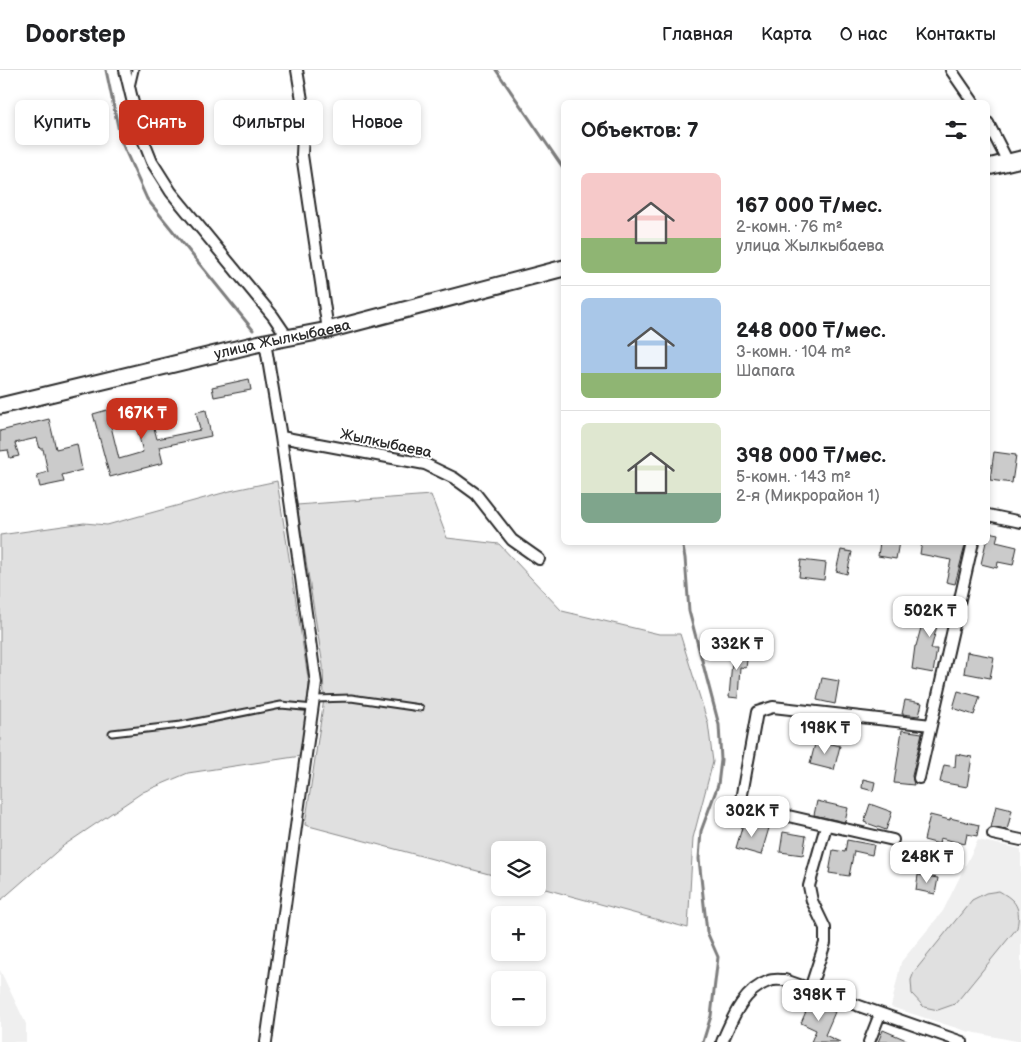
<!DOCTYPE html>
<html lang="ru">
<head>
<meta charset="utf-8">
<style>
  :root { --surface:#fff; --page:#f6f6f6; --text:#202124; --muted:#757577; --line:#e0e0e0; --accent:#c8321e }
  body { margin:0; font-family:"Balsamiq Sans",sans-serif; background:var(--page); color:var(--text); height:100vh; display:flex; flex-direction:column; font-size:19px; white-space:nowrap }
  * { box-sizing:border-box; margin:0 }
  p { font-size:16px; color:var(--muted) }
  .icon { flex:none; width:28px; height:28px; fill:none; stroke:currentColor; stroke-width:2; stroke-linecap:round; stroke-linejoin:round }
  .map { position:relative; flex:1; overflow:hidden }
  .panel { position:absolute; left:561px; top:30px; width:429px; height:445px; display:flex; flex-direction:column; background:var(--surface); border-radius:8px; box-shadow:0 2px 8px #0003 }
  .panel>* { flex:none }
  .top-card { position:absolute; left:15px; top:30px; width:471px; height:45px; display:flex; gap:10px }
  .buttons { position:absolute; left:491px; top:771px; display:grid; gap:10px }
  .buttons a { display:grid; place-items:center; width:55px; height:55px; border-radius:8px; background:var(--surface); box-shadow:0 2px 8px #0003; font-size:25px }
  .price { position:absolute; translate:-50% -42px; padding:0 11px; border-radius:10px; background:#fff; color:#222; font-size:16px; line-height:32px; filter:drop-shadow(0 1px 2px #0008) }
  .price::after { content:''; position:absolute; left:50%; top:30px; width:15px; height:11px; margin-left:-8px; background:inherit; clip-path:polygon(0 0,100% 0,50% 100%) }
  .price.active { background:var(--accent); color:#fff }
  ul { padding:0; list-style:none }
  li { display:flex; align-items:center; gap:15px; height:125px; padding:0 20px }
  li+li { border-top:1px solid var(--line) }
  li span { display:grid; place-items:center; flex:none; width:140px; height:100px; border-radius:8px; color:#555 }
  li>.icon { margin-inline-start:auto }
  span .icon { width:60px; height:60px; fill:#fffc; stroke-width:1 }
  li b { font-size:21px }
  h2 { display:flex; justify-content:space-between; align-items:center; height:60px; padding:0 20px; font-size:21px }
  .chip { padding:0 18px; border-radius:8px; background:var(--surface); box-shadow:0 2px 8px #0003; font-size:18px; line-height:45px }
  .chip.active { background:var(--accent); color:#fff }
  header { display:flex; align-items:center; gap:30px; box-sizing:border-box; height:70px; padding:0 25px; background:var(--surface); border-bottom:1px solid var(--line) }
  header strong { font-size:24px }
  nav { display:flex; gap:28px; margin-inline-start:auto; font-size:18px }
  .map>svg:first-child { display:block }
</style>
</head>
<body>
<header>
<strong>Doorstep</strong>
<nav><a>Главная</a><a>Карта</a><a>О нас</a><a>Контакты</a></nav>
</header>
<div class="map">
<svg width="1021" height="972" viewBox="0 0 1021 972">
  <rect width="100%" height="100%" fill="#fff"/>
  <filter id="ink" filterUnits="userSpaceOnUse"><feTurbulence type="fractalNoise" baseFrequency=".02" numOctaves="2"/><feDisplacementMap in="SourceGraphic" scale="10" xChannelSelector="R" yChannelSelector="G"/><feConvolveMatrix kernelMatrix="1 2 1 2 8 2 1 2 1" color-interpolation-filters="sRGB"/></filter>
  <g filter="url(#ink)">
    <path fill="#efefef" d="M978,770L1021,779V972L966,961L891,937L901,892L943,841Z
      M0,900L26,954V972H0Z"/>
    <path fill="#e0e0e0" stroke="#868686" d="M277,411L309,614L301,686L188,703L143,722L63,776L0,831V465L84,453L107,455L230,421Z
      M431,425L447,468L499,474L562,541L659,564H680L708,653L713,692L693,768L688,858L538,817V780H500V807L305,755L324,629L323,596L297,435Z
      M999,821C1017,831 1021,838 1017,858L955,934L938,940L924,937L912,924L911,910L914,902L972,830L986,823Z"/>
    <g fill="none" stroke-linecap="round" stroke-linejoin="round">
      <path stroke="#7e7e7e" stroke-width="3" d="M106,0L121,71L147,129L253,260
        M496,0L564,99
        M682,472L685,488L689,541L719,655L721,690L718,715L701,761L699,789L707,862L718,887L711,946L703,972"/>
    </g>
    <path fill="#cbcbcb" stroke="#2b2b2b" d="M249,309L251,320L214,327L212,317Z
      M147,332L157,369L200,360L196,342L206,340L211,366L159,377L163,393L110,407L93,344L107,340L119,389L143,382L131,336Z
      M49,349L56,379L77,374L82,400L62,405L64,412L40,417L37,405L48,402L43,379H40L37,368L15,373L19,386L10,388L8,380L0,381V361Z
      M994,382L1016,385L1012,413L990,410Z
      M988,462L998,464L996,472L1017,477L1013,495L998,492L997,498L981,494L986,472H988Z
      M880,472H899L896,489L878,486Z
      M922,472H966L955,514L946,512L951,490L920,484Z
      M841,480L852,482L847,504L836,501Z
      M801,490L826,493L824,510L799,507Z
      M935,528L950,531L945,554L938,552L931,579H937L933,603L912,599L915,576H916L922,554L929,556Z
      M733,580L748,582L746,598L740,597L738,628L729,627Z
      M967,582L994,587L990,608L964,603Z
      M822,608L839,611L835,634L817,630Z
      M958,621L980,627L974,645L953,638Z
      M905,630L922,633L919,646L902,644Z
      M902,660L922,663L912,706L914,715L894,713Z
      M816,670L840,676L834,700L810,694Z
      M956,684L972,687L967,717L940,712L944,695L955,697Z
      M863,709L875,712L873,721L862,718Z
      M817,731L848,738L845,752L814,745Z
      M870,734L892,742L886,760L864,752Z
      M996,736L1012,740L1007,760L991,758Z
      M930,745L950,750V748L979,755L977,766L967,764L965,774L940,768L939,774L924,770Z
      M744,751L769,758L761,785L736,778Z
      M783,762L806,766L803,785L780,782Z
      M847,770L874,775L872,785L854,781L849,806L829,803L833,780L845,782Z
      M918,805L938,808L935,824L916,820Z
      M810,932L835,942L825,965L840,972H811L816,960L801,953Z
      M883,960L911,972H878Z"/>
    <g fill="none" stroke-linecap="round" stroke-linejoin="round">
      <defs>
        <path id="service" d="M131,17L135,0
          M315,629L351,628L420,638
          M112,663L181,655L281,635L314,638"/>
        <path id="minor" d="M125,0L140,62L152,92L171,122L273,246L288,268
          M297,0L304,42L302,85L328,260
          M951,0L973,32
          M988,53L1008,92
          M265,272L281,367L316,613L266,972
          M281,367L425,394L454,408L476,424L512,470L539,489
          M988,445L1021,452
          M919,708L973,472
          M993,764L1021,770
          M893,770L740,735L757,642L773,637L931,655
          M810,919L825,873V858L812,831L809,816L826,756
          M722,972C732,949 743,920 769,911C773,909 780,910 785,910L962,972
          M869,972L880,944"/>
        <g id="secondary">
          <path d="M988,97L1021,89"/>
          <path id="s1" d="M0,336L265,272L328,260L564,198"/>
        </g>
      </defs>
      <use href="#service" stroke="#2b2b2b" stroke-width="9"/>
      <use href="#minor" stroke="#2b2b2b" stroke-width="14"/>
      <use href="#secondary" stroke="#2b2b2b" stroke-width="19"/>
      <use href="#service" stroke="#fff" stroke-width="5"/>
      <use href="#minor" stroke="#fff" stroke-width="10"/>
      <use href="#secondary" stroke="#fff" stroke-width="15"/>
    </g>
  </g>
  <g text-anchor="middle" stroke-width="4" stroke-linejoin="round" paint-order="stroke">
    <g font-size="15" fill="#2b2b2b" stroke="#fff">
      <text dy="5" stroke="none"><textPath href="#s1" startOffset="290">улица Жылкыбаева</textPath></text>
      <text transform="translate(386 373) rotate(12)" y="5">Жылкыбаева</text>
    </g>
  </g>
</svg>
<div class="buttons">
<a><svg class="icon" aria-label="layers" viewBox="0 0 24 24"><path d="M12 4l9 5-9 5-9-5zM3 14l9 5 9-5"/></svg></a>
<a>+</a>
<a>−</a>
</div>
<b class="price active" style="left:142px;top:370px">167K ₸</b>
<b class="price" style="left:930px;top:568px">502K ₸</b>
<b class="price" style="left:737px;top:601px">332K ₸</b>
<b class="price" style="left:825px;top:685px">198K ₸</b>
<b class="price" style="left:752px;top:768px">302K ₸</b>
<b class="price" style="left:927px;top:814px">248K ₸</b>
<b class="price" style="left:819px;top:952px">398K ₸</b>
<div class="top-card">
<a class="chip">Купить</a>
<a class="chip active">Снять</a>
<a class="chip">Фильтры</a>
<a class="chip">Новое</a>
</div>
<section class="panel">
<h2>Объектов: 7<svg class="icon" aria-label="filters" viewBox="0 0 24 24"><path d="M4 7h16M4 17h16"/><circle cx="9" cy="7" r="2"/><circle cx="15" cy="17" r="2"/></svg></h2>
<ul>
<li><span style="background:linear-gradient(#f6c9c9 65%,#8fb573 0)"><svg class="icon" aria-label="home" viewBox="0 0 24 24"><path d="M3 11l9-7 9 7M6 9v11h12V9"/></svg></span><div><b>167 000 ₸/мес.</b><p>2-комн. · 76 m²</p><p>улица Жылкыбаева</p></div></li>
<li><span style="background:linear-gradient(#a9c7e8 75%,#8fb573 0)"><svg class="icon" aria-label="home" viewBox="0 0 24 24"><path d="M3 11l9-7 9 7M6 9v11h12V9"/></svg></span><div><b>248 000 ₸/мес.</b><p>3-комн. · 104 m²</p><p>Шапага</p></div></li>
<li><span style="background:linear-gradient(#dfe7d0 70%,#7fa58c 0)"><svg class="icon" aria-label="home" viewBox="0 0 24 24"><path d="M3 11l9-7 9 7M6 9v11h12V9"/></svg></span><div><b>398 000 ₸/мес.</b><p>5-комн. · 143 m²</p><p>2-я (Микрорайон 1)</p></div></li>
</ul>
</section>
</div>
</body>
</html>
